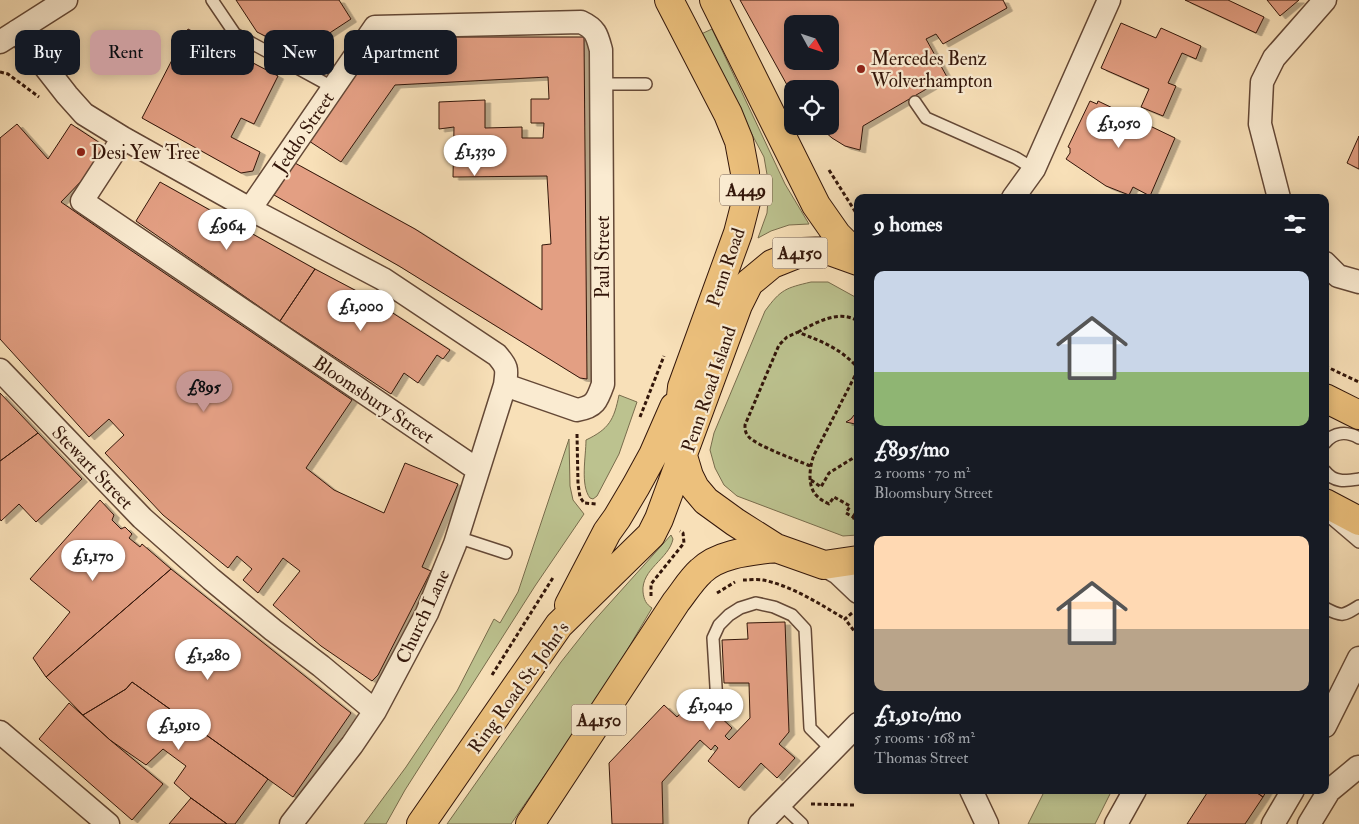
<!DOCTYPE html>
<html lang="en">
<head>
<meta charset="utf-8">
<style>
  :root { --surface:#171b24; --page:#242831; --text:#f1f3f6; --muted:#9ea1a6; --accent:#c59692 }
  body { margin:0; font-family:"IM FELL Double Pica",serif; background:var(--page); color:var(--text); height:100vh; display:flex; flex-direction:column; font-size:19px; white-space:nowrap }
  * { box-sizing:border-box; margin:0 }
  p { font-size:16px; color:var(--muted) }
  .icon { flex:none; width:28px; height:28px; fill:none; stroke:currentColor; stroke-width:2; stroke-linecap:round; stroke-linejoin:round }
  .map { position:relative; flex:1; overflow:hidden }
  .panel { position:absolute; left:854px; top:194px; width:475px; height:600px; display:flex; flex-direction:column; background:var(--surface); border-radius:10px; box-shadow:0 2px 12px #0003 }
  .panel>* { flex:none }
  .guide { position:absolute; left:15px; top:30px; width:475px; height:45px; display:flex; gap:10px }
  .needle { width:32px; rotate:130deg }
  .buttons { position:absolute; left:784px; top:15px; display:grid; gap:10px }
  .buttons a { display:grid; place-items:center; width:55px; height:55px; border-radius:10px; background:var(--surface); box-shadow:0 2px 12px #0003; font-size:25px }
  .price { position:absolute; translate:-50% -42px; padding:0 11px; border-radius:18px; background:#fff; color:#222; font-size:16px; line-height:32px; filter:drop-shadow(0 1px 2px #0008) }
  .price::after { content:''; position:absolute; left:50%; top:30px; width:15px; height:11px; margin-left:-8px; background:inherit; clip-path:polygon(0 0,100% 0,50% 100%) }
  .price.current { background:var(--accent); color:#111 }
  ul { padding:0; list-style:none }
  li { display:grid; align-content:center; gap:10px; height:265px; padding:0 20px }
  li span { display:grid; place-items:center; height:155px; border-radius:10px; color:#555 }
  li>.icon { margin-inline-start:auto }
  span .icon { width:90px; height:90px; fill:#fffc; stroke-width:1 }
  li b { font-size:21px }
  h2 { display:flex; justify-content:space-between; align-items:center; height:60px; padding:0 20px; font-size:21px }
  .chip { padding:0 18px; border-radius:10px; background:var(--surface); box-shadow:0 2px 12px #0003; font-size:18px; line-height:45px }
  .chip.current { background:var(--accent); color:#111 }
  .map>svg:first-child { display:block }
</style>
</head>
<body>
<div class="map">
<svg width="1359" height="824" viewBox="0 0 1359 824">
  <defs>
    <filter id="shadow"><feDropShadow dx="5.5" dy="3" stdDeviation="0" flood-color="#0004"/></filter>
  </defs>
  <rect width="100%" height="100%" fill="#f8e0b8"/>
  <filter id="stains"><feTurbulence type="fractalNoise" baseFrequency=".004" numOctaves="4"/><feColorMatrix values="0 0 0 0 .2 0 0 0 0 .09 0 0 0 0 .02 0 0 0 .5 -.17"/></filter>
  <radialGradient id="worn" r=".72"><stop offset=".6" stop-color="#630" stop-opacity="0"/><stop offset="1" stop-color="#630" stop-opacity=".3"/></radialGradient>
  <path fill="#bcc28f" stroke="#786c4c" d="M712,29L785,184L809,224L789,225L771,231L758,238L767,213L769,186L764,157L699,35Z
    M811,282H828L857,298V535L843,536L737,496L724,485L715,468L710,450L714,433L765,311C781,289 786,288 811,282Z
    M619,395L637,402L619,454L597,496L593,499L590,498C580,485 586,456 586,440C609,429 614,420 619,395Z
    M569,439L570,486L573,500L584,514L535,586L405,790L386,824H364L406,767L457,691L494,619L500,623L518,592Z
    M671,535L673,539C669,559 641,569 643,592C644,600 646,604 652,608L603,691L511,824H447L561,662L591,624Z
    M1045,790H1112L1095,824H1028Z"/>
  <path fill="#e39f83" stroke="#33160a" fill-rule="evenodd" filter="url(#shadow)" d="M236,0H339L351,19L299,53L257,32Z
    M740,0H1003L1007,8L943,44L936,34L926,39L947,77L863,126L860,150L845,146L832,138L824,131L821,126H830V89H792V94ZM792,24H830V61H792Z
    M1185,0H1228L1264,17L1256,33Z
    M1267,0H1299L1280,16Z
    M1121,23L1156,38L1161,28L1201,46L1196,59L1182,53L1168,83L1176,86L1163,116L1141,107L1149,89L1101,68Z
    M188,29L278,76L254,124L241,118L231,137L260,152L253,171L241,173L142,118Z
    M380,37H584L587,379L580,378L399,266L274,195L295,163L415,229L542,310V245L551,244L547,176L453,177L454,127L439,129V102L485,100V128L522,127V138H543L544,123H531V99H549L548,77L395,85L341,162L309,141Z
    M1090,101L1097,104L1098,101L1175,138L1150,196L1133,187L1129,195L1106,186L1066,159L1070,153V148L1068,147Z
    M17,124L48,159L71,124L106,147L89,173L61,202L123,245L352,400L306,468L334,490L384,513L405,463L458,484L422,567L431,571L378,675L372,681L321,646L273,605L300,571L283,558L258,593L243,580L252,569L237,556L228,568L163,515L105,453L124,435L109,419L89,437L0,339V138Z
    M1359,136V169L1347,163Z
    M160,182L315,269L280,321L136,221Z
    M315,269L368,297L450,350L443,359L437,355L418,383L404,373L391,394L280,321Z
    M0,393L38,433L0,461Z
    M858,410V423L855,424L846,422L851,419Z
    M38,433L82,479L36,522L19,504L1,521L0,519V461Z
    M100,500L114,515L112,520L121,529L125,527L132,534L129,538L140,547L142,544L171,569L46,677L33,658L70,612L30,579Z
    M171,569L351,713L293,797L132,682L126,689L83,715L46,677Z
    M785,622L789,732L779,744L795,758L777,778L761,763L739,788L708,761L718,748L715,745L711,750L700,740L662,782L663,824H612L609,763L664,705L677,717L690,703L708,720L715,712L732,728L725,736L729,740L750,718L749,683H724L722,640L748,639L747,623Z
    M132,682L268,779L235,824H227L191,798L174,783L186,766L163,749L146,765L110,740L83,715L126,689Z
    M69,703L110,740L163,784L132,820L39,739Z
    M1203,790H1253L1263,797L1245,824H1187L1207,793Z
    M1253,790H1267L1263,797Z
    M191,798L227,824H169Z"/>
  <g fill="none" stroke-linecap="round" stroke-linejoin="round">
    <defs>
      <path id="lane" d="M212,0L235,34L334,88
        M602,84H646
        M915,102L926,118L1016,158L1034,169
        M1325,443C1334,432 1347,431 1359,438
        M1325,471C1334,483 1346,481 1359,479
        M1332,519L1359,542
        M457,537L506,553
        M1325,608C1342,617 1343,616 1359,606
        M717,703L713,638L719,625L729,615L740,608L756,603L774,607L792,615L805,629L810,728L832,750
        M780,803L802,824"/>
      <path id="street" d="M17,31L67,95L84,114L123,138L250,209L383,279L497,355C508,368 507,369 505,385L455,544L427,613L375,711L352,745L291,824
        M0,42L66,0
        M123,138L82,201L478,470
        M1013,198L1034,169L1109,0
        M1279,198L1260,124L1262,82L1274,58L1325,0
        M250,209L375,27L581,22C596,29 597,35 601,50L603,384C597,401 595,407 577,410L505,385
        M1325,263L1338,276L1359,282
        M0,370L142,518L211,579L273,630L321,666L375,711
        M824,565L838,573L858,592
        M1325,726L1359,658
        M0,732L108,824
        M971,790L987,824
        M760,824L858,724
        M1116,824L1135,790
        M1273,824L1293,790
        M1309,824L1329,791L1358,767L1359,768"/>
      <path id="highway" d="M669,0L728,114L739,141L745,173L746,202L738,233L682,387L677,434L683,456L689,476L695,488L706,501L735,522L776,548L824,565L858,560
        M714,0L816,205L837,235L858,256
        M1325,398L1359,415
        M1325,503L1359,521
        M569,605L607,532L617,518L636,486L653,455L674,407
        M421,824L559,625L651,535L659,519L738,305L749,283L772,264L802,252L830,251L858,261
        M530,824L676,602C684,592 691,580 701,571C719,553 752,551 776,548"/>
    </defs>
    <use href="#lane" stroke="#644836" stroke-width="14"/>
    <use href="#street" stroke="#644836" stroke-width="25"/>
    <use href="#highway" stroke="#33160a" stroke-width="30"/>
    <path stroke="#33160a" stroke-width="3" stroke-dasharray="4 2.5" stroke-linecap="butt" d="M0,72L8,74L39,97
      M829,170L858,216
      M798,332C816,323 838,309 858,321
      M1325,366L1359,382
      M858,370L814,455C809,468 807,488 818,497C821,500 825,502 829,504L834,497L850,506L846,513L853,517L858,525
      M640,417L664,356
      M577,434L578,484L580,497L584,503L597,504
      M810,466C797,460 756,446 748,436C745,432 745,429 745,425L779,345L787,337L798,332C822,342 839,347 858,368
      M811,480L821,487L829,473L858,455
      M853,517L858,509
      M743,580C749,580 757,579 763,580C792,586 820,604 845,619
      M717,593L735,582
      M651,596V584L684,543L683,533L680,531
      M852,613L845,619L858,636
      M492,675L554,576
      M811,804L855,805"/>
    <use href="#lane" stroke="#faebd1" stroke-width="11"/>
    <use href="#street" stroke="#faebd1" stroke-width="22"/>
    <use href="#highway" stroke="#ecc07c" stroke-width="28"/>
  </g>
  <g fill="#8f2418" stroke="#faebd1" stroke-width="2">
    <circle cx="861" cy="69" r="5"/>
    <circle cx="81" cy="152" r="5"/>
  </g>
  <g text-anchor="middle" stroke-width="4.5" stroke-linejoin="round" paint-order="stroke">
    <g fill="#faebd1" stroke="#6f5646" stroke-width="1">
      <rect x="720" y="174.5" width="52" height="31" rx="4"/>
      <rect x="772.5" y="237.5" width="55" height="31" rx="4"/>
      <rect x="571.5" y="704.5" width="55" height="31" rx="4"/>
    </g>
    <g font-size="18" font-weight="bold" fill="#33160a">
      <text x="746" y="196">A449</text>
      <text x="800" y="259">A4150</text>
      <text x="599" y="726">A4150</text>
    </g>
    <g font-size="19" fill="#33160a" stroke="#faebd1" text-anchor="start">
      <text x="871" y="65">Mercedes Benz<tspan x="871" dy="22">Wolverhampton</tspan></text>
      <text x="91" y="159">Desi Yew Tree</text>
    </g>
    <g font-size="19" fill="#33160a" stroke="#faebd1">
      <text transform="translate(303 132) rotate(-56)" y="7">Jeddo Street</text>
      <text transform="translate(602 257) rotate(-90)" y="7">Paul Street</text>
      <text transform="translate(725 267) rotate(-71)" y="7">Penn Road</text>
      <text transform="translate(708 389) rotate(-71)" y="7">Penn Road Island</text>
      <text transform="translate(374 399) rotate(34)" y="7">Bloomsbury Street</text>
      <text transform="translate(93 467) rotate(46)" y="7">Stewart Street</text>
      <text transform="translate(422 616) rotate(-65)" y="7">Church Lane</text>
      <text transform="translate(518 687) rotate(-54)" y="7">Ring Road St. John's</text>
    </g>
  </g>
  <rect width="100%" height="100%" filter="url(#stains)"/>
  <rect width="100%" height="100%" fill="url(#worn)"/>
</svg>
<div class="buttons">
<a><svg class="needle" viewBox="-14 -14 28 28"><path d="M0-13l5 13h-10z" fill="#e53935"/><path d="M0 13l5-13h-10z" fill="#9ea1a6"/></svg></a>
<a><svg class="icon" aria-label="locate" viewBox="0 0 24 24"><circle cx="12" cy="12" r="6"/><path d="M12 2v4M12 18v4M2 12h4M18 12h4"/></svg></a>
</div>
<b class="price" style="left:1119px;top:149px">£1,050</b>
<b class="price" style="left:475px;top:177px">£1,330</b>
<b class="price" style="left:227px;top:251px">£964</b>
<b class="price" style="left:361px;top:332px">£1,000</b>
<b class="price current" style="left:204px;top:413px">£895</b>
<b class="price" style="left:93px;top:582px">£1,170</b>
<b class="price" style="left:208px;top:681px">£1,280</b>
<b class="price" style="left:710px;top:731px">£1,040</b>
<b class="price" style="left:179px;top:751px">£1,910</b>
<div class="guide">
<a class="chip">Buy</a>
<a class="chip current">Rent</a>
<a class="chip">Filters</a>
<a class="chip">New</a>
<a class="chip">Apartment</a>
</div>
<section class="panel">
<h2>9 homes<svg class="icon" aria-label="filters" viewBox="0 0 24 24"><path d="M4 7h16M4 17h16"/><circle cx="9" cy="7" r="2"/><circle cx="15" cy="17" r="2"/></svg></h2>
<ul>
<li><span style="background:linear-gradient(#c9d6e8 65%,#8fb573 0)"><svg class="icon" aria-label="home" viewBox="0 0 24 24"><path d="M3 11l9-7 9 7M6 9v11h12V9"/></svg></span><div><b>£895/mo</b><p>2 rooms · 70 m²</p><p>Bloomsbury Street</p></div></li>
<li><span style="background:linear-gradient(#ffd9b3 60%,#b9a48a 0)"><svg class="icon" aria-label="home" viewBox="0 0 24 24"><path d="M3 11l9-7 9 7M6 9v11h12V9"/></svg></span><div><b>£1,910/mo</b><p>5 rooms · 168 m²</p><p>Thomas Street</p></div></li>
</ul>
</section>
</div>
</body>
</html>
